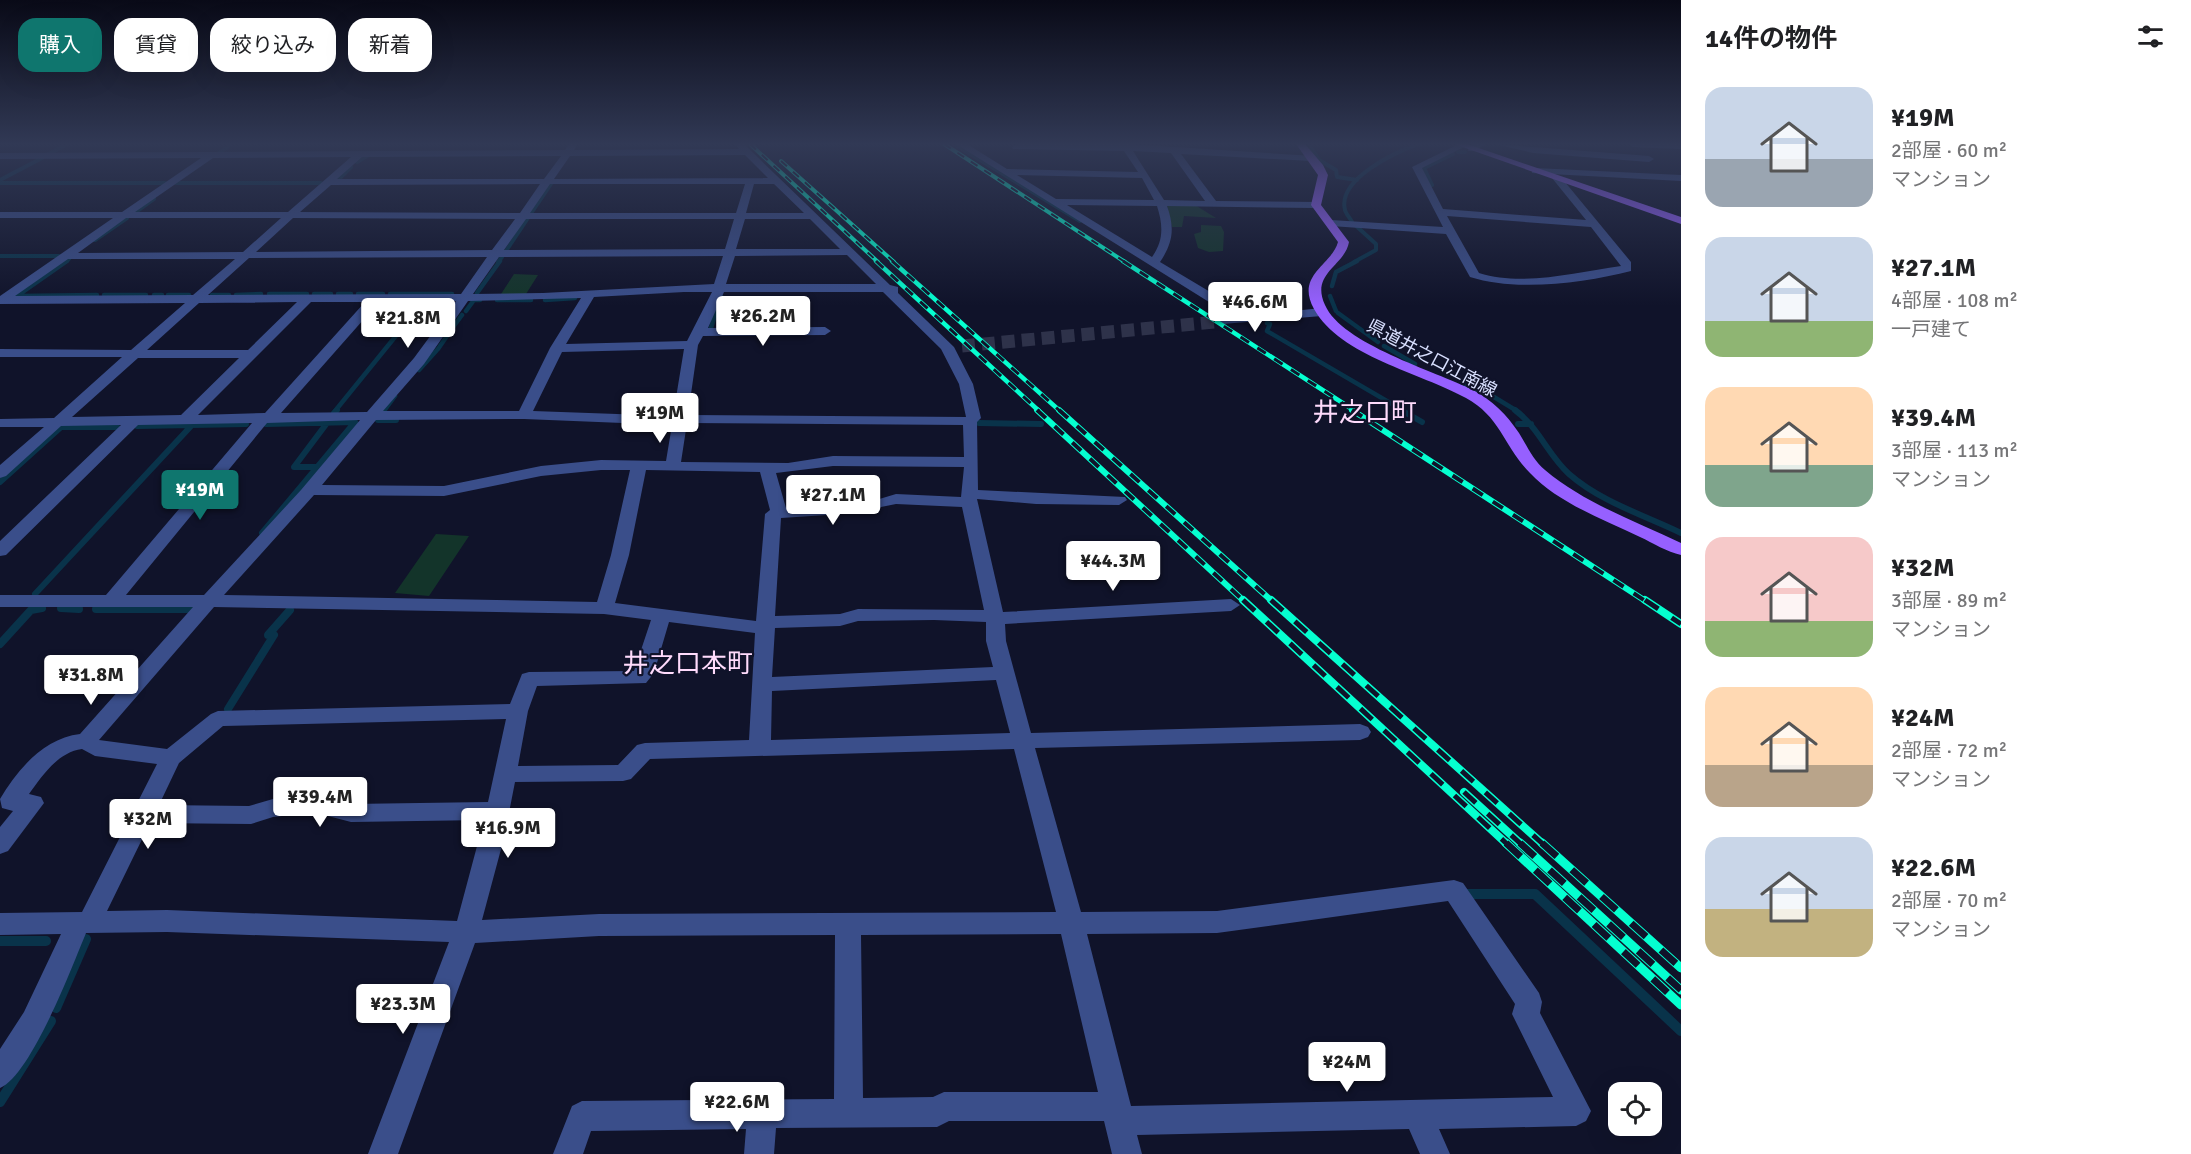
<!DOCTYPE html>
<html lang="ja">
<head>
<meta charset="utf-8">
<style>
  :root { --surface:#fff; --page:#f6f6f6; --text:#202124; --muted:#757577; --accent:#0f766e }
  body { margin:0; font-family:Signika,"Noto Sans JP",sans-serif; background:var(--page); color:var(--text); height:100vh; display:flex; flex-direction:column; font-size:22px; white-space:nowrap }
  * { box-sizing:border-box; margin:0 }
  p { font-size:20px; color:var(--muted) }
  .icon { flex:none; width:33px; height:33px; fill:none; stroke:currentColor; stroke-width:2; stroke-linecap:round; stroke-linejoin:round }
  .map { position:relative; flex:1; overflow:hidden }
  .sheet { display:flex; flex-direction:column; background:var(--surface); width:510px }
  .sheet>* { flex:none }
  .guide { position:absolute; left:18px; top:18px; width:570px; height:54px; display:flex; gap:12px }
  .fabs { position:absolute; left:1608px; top:1082px; display:grid; gap:12px }
  .fabs a { display:grid; place-items:center; width:54px; height:54px; border-radius:12px; background:var(--surface); box-shadow:0 6px 24px #0002; font-size:30px }
  .price { position:absolute; translate:-50% -51px; padding:0 14px; border-radius:6px; background:#fff; color:#222; font-size:20px; line-height:39px; filter:drop-shadow(0 2px 3px #0008) }
  .price::after { content:''; position:absolute; left:50%; top:36px; width:18px; height:14px; margin-left:-9px; background:inherit; clip-path:polygon(0 0,100% 0,50% 100%) }
  .price.on { background:var(--accent); color:#fff }
  ul { padding:0; list-style:none }
  li { display:flex; align-items:center; gap:18px; height:150px; padding:0 24px }
  li span { display:grid; place-items:center; flex:none; width:168px; height:120px; border-radius:18px; color:#555 }
  li>.icon { margin-inline-start:auto }
  span .icon { width:72px; height:72px; fill:#fffc; stroke-width:1 }
  li b { font-size:26px }
  h2 { display:flex; justify-content:space-between; align-items:center; height:72px; padding:0 24px; font-size:26px }
  .tag { padding:0 21px; border-radius:18px; background:var(--surface); box-shadow:0 6px 24px #0002; font-size:21px; line-height:54px }
  .tag.on { background:var(--accent); color:#fff }
  main { display:flex; flex:1; min-height:0 }
  .map>svg:first-child { display:block }
</style>
</head>
<body>
<main>
<div class="map">
<svg width="1681" height="1154" viewBox="0 0 1681 1154">
  <rect width="100%" height="100%" fill="#10132a"/>
  <path fill="#13342a" d="M1195,205L1216,218L1184,216L1182,227H1172L1167,206Z
    M1201,225L1221,226L1224,232L1223,251L1209,252L1198,248L1194,234L1201,232Z
    M514,274L538,275L526,294H501Z
    M436,534L469,536L429,596L395,593Z"/>
  <g fill="none" stroke-linecap="round" stroke-linejoin="round">
    <path stroke="#09334a" stroke-width="4" d="M954,144L1080,221
      M1309,144L1319,160L1336,170L1337,177L1357,180
      M1458,152H1465
      M219,153L231,144
      M49,154L67,144
      M357,162L367,156
      M0,180L42,158
      M338,180L351,167
      M0,183H165
      M176,183H321
      M1432,185L1424,168L1453,154
      M136,212L154,199
      M532,212L551,184
      M1352,222C1350,218 1346,214 1345,210C1337,179 1396,152 1418,144
      M1354,224L1376,244V250L1354,262
      M95,240L127,218
      M506,251L528,218
      M0,256H59
      M65,262L69,259
      M498,262L502,257"/>
    <path stroke="#09334a" stroke-width="4.5" d="M1332,286L1336,272L1357,261
      M477,293L500,261
      M269,294H307
      M314,294H331
      M338,294H351
      M358,294H383
      M390,294H452
      M104,295H146
      M154,295H162
      M168,295H189
      M212,295H229
      M236,295L261,294
      M17,296L67,261
      M19,296L97,295
      M1330,296L1336,311
      M497,300H531
      M545,300L575,298
      M466,311L474,300H480
      M1338,313L1378,342
      M1267,323L1270,324L1267,331L1404,411
      M711,328L721,296
      M448,334L462,315
      M1384,346L1415,364
      M438,349L447,336
      M419,370L437,350
      M1464,384L1494,397L1517,411
      M335,411L425,300
      M384,411L395,396"/>
    <path stroke="#09334a" stroke-width="6" d="M1401,410L1422,422
      M1515,410C1539,428 1548,455 1569,474C1601,502 1644,515 1681,533
      M334,413L337,410
      M378,420H396
      M979,423L1041,424
      M266,424L355,422
      M1518,424H1531
      M137,426L246,424
      M319,467H294L327,423
      M0,482L61,427H117
      M262,533L355,422
      M35,594L192,425"/>
    <path stroke="#09334a" stroke-width="8" d="M61,608L79,609
      M96,609H195
      M0,644L31,610L42,608
      M228,709L274,635H268L290,610"/>
    <path stroke="#09334a" stroke-width="10" d="M1466,894H1535L1681,1031
      M0,941H46
      M56,1008L86,939
      M0,1102L51,1021"/>
    <path stroke="#2e324a" stroke-width="13" stroke-dasharray="13 7" stroke-linecap="butt" d="M962,346L1226,321"/>
    <path fill="#3a4e8a" fill-rule="evenodd" d="M569,144H578L574,150L739,149L735,144H744L890,285L898,287V293L954,347L973,384L981,418L977,422L978,490L1125,497L1127,500L1119,505L1036,504L977,499L1003,612L1231,599L1240,605L1231,611L1005,624L1006,641L1031,733L1360,724L1368,727L1371,732L1368,737L1360,740L1035,748L1081,912L1217,911L1454,880L1463,883L1539,993L1542,1002L1540,1013L1591,1111L1586,1121L1576,1126L1439,1129L1450,1154H1420L1409,1129L1137,1135L1142,1154H1112L1104,1121H949L937,1127L776,1128L774,1154H744L746,1129L591,1131L583,1154H553L572,1106L582,1101L834,1099L835,935L599,936L475,943L398,1154H368L449,942L167,932L86,933C72,967 31,1075 0,1088V1049L24,1012L61,934L0,935V913L82,912L157,764L95,756L82,749C58,752 42,776 29,794L41,797L44,803L8,851L0,854V827L13,811L2,808L0,799C17,770 44,738 80,734L193,607H0V595H106L252,423L138,425L6,555L0,556V541L121,425L61,426L6,476L0,478V465L44,427H0V419L54,418L122,357H0V349L131,350L185,303L0,304V296L113,218H0V212H122L201,158L0,159V153L565,150ZM745,155L768,178L554,179L570,156ZM561,156L544,179H337L362,157ZM351,157L288,212H135L213,158ZM540,184L520,213L300,212L331,185ZM550,184H745L736,213H530ZM754,184H774L804,213H746ZM126,218H281L243,252L78,253ZM293,218L515,219L492,250L256,252ZM526,219H734L725,249L504,250ZM745,219H810L840,249H736ZM847,255L876,284H726L735,256ZM723,256L714,284L543,293L473,294L499,257ZM487,257L461,294L208,295L249,258ZM68,259H235L193,295L15,296ZM684,292H712L687,341L566,344L594,297ZM724,292H883L941,349L959,384L966,417L688,415L698,345L703,336L825,335L831,331L825,327L708,328ZM581,298L550,348L519,411H383L424,364L468,301ZM456,301L414,358L367,412L281,413L379,302ZM297,302L248,350H147L199,303ZM311,302H365L265,413L198,415ZM684,349L673,416L533,411L562,352ZM138,358H239L181,415L72,417ZM524,419L672,425L666,461L601,460L541,466L444,486L322,485L376,420ZM360,420L301,490L204,595H126L267,423ZM687,423L963,425L964,457L833,456L788,463L681,462ZM833,466L964,467L961,497L896,494L866,503L786,508L776,473ZM601,470H630L611,555L597,602L224,595L314,495L444,496L541,476ZM646,470L760,472L770,510L765,514L756,621L615,603L629,555ZM896,504L962,507L984,610L858,609L840,614L775,616L781,518L873,512L881,507ZM214,607L604,614L651,620L634,671L529,672L522,674L510,704L218,711L211,714L167,749L99,740ZM934,620L986,622V641L993,667L772,677L775,628L840,626L858,621ZM669,622L755,633L749,740L645,743L637,745L618,765L518,766L528,711L537,686L646,683L654,673ZM996,680L1010,733L771,740L772,691ZM506,719L488,802L351,804L328,798L300,796L273,799L249,806L159,805L179,763L223,726ZM1014,749L1056,912L599,914L482,920L504,838L515,782L623,781L631,779L650,759ZM300,814L328,816L351,822L484,820L457,921L167,910L107,911L150,823L251,824L273,817ZM1448,901L1515,1004L1512,1014L1553,1097L1131,1106L1087,934L1217,933ZM1061,934L1098,1092H944L933,1097L863,1098L861,935Z
      M956,144H967L1007,169L1138,172L1124,151L1013,149L1012,147L1016,144H1129L1314,156L1316,158L1311,161L1181,154L1216,201L1316,202L1321,205L1316,208L1167,206C1175,228 1173,243 1160,262L1217,296L1283,312L1322,308L1328,312L1322,316L1222,324L1220,321L1226,317L1261,314L1209,302ZM1133,151L1171,153L1205,201L1164,200ZM1017,175L1142,178L1154,200L1056,199ZM1067,205L1157,206C1163,225 1164,240 1152,257Z
      M1459,144L1466,146L1422,168L1443,209L1586,220L1552,178L1560,176L1631,262V271C1584,283 1517,292 1470,277L1446,234L1331,226L1326,223L1331,220L1443,227L1412,167ZM1447,216L1591,227L1621,266C1576,272 1524,287 1479,273Z
      M1474,144H1486L1474,151H1468V147Z
      M1495,144L1649,156L1654,159L1649,162L1533,153Z
      M1629,144H1681V149L1633,147Z
      M1535,168L1681,175V181L1532,173V169Z"/>
    <path fill="#9660ff" fill-rule="evenodd" d="M1296,144H1305L1323,165L1328,175L1321,205L1349,242C1345,266 1310,273 1325,305C1342,344 1435,371 1473,390C1492,400 1507,415 1519,433C1527,446 1533,460 1545,470C1584,503 1635,521 1681,543V555C1667,552 1653,543 1640,537C1603,519 1558,503 1530,473C1504,447 1501,417 1466,398C1421,373 1340,356 1314,309C1295,275 1332,265 1338,242L1311,205L1318,175Z
      M1454,144H1467L1681,217V224Z"/>
    <defs>
      <path id="rail-far4" d="M750,144L878,262
        M944,144L1125,262
        M781,161L894,262"/>
      <path id="rail-far3" d="M876,261L1039,411
        M892,261L1060,411
        M1123,261L1355,411"/>
      <path id="rail-far2" d="M1037,410L1245,602
        M1059,410L1273,602
        M1352,410L1647,602"/>
      <path id="rail-far1" d="M1243,600L1508,845
        M1271,600L1544,845
        M1645,600L1681,624
        M1464,792L1522,845"/>
      <path id="rail" d="M1506,843L1681,1005
        M1520,843L1681,990
        M1542,843L1681,968"/>
    </defs>
    <use href="#rail-far4" stroke="#05ffd0" stroke-width="4"/>
    <use href="#rail-far3" stroke="#05ffd0" stroke-width="4.5"/>
    <use href="#rail-far2" stroke="#05ffd0" stroke-width="6"/>
    <use href="#rail-far1" stroke="#05ffd0" stroke-width="8"/>
    <use href="#rail" stroke="#05ffd0" stroke-width="9"/>
    <use href="#rail-far4" stroke="#10132a" stroke-width="2" stroke-dasharray="8" stroke-linecap="butt"/>
    <use href="#rail-far3" stroke="#10132a" stroke-width="3" stroke-dasharray="10" stroke-linecap="butt"/>
    <use href="#rail-far2" stroke="#10132a" stroke-width="4" stroke-dasharray="12" stroke-linecap="butt"/>
    <use href="#rail-far1" stroke="#10132a" stroke-width="5" stroke-dasharray="16" stroke-linecap="butt"/>
    <use href="#rail" stroke="#10132a" stroke-width="7" stroke-dasharray="20" stroke-linecap="butt"/>
  </g>
  <linearGradient id="sky" x2="0" y2="1"><stop stop-color="#090a17"/><stop offset="0.47" stop-color="#313955"/><stop offset="1" stop-color="#313955" stop-opacity="0"/></linearGradient>
  <rect width="1681" height="306" fill="url(#sky)"/>
  <g text-anchor="middle" stroke-width="4.5" stroke-linejoin="round" paint-order="stroke">
    <g font-size="18" fill="#d9e0ff" stroke="#10132a">
      <text transform="translate(1432 358) rotate(28)" y="6">県道井之口江南線</text>
    </g>
    <g font-size="26" fill="#ffdbfc" stroke="#10132a">
      <text x="1365" y="421">井之口町</text>
      <text x="688" y="672">井之口本町</text>
    </g>
  </g>
</svg>
<div class="fabs">
<a><svg class="icon" aria-label="locate" viewBox="0 0 24 24"><circle cx="12" cy="12" r="6"/><path d="M12 2v4M12 18v4M2 12h4M18 12h4"/></svg></a>
</div>
<b class="price" style="left:1255px;top:333px">¥46.6M</b>
<b class="price" style="left:763px;top:347px">¥26.2M</b>
<b class="price" style="left:408px;top:349px">¥21.8M</b>
<b class="price" style="left:660px;top:444px">¥19M</b>
<b class="price on" style="left:200px;top:521px">¥19M</b>
<b class="price" style="left:833px;top:526px">¥27.1M</b>
<b class="price" style="left:1113px;top:592px">¥44.3M</b>
<b class="price" style="left:91px;top:706px">¥31.8M</b>
<b class="price" style="left:320px;top:828px">¥39.4M</b>
<b class="price" style="left:148px;top:850px">¥32M</b>
<b class="price" style="left:508px;top:859px">¥16.9M</b>
<b class="price" style="left:403px;top:1035px">¥23.3M</b>
<b class="price" style="left:1347px;top:1093px">¥24M</b>
<b class="price" style="left:737px;top:1133px">¥22.6M</b>
<div class="guide">
<a class="tag on">購入</a>
<a class="tag">賃貸</a>
<a class="tag">絞り込み</a>
<a class="tag">新着</a>
</div>
</div>
<section class="sheet">
<h2>14件の物件<svg class="icon" aria-label="filters" viewBox="0 0 24 24"><path d="M4 7h16M4 17h16"/><circle cx="9" cy="7" r="2"/><circle cx="15" cy="17" r="2"/></svg></h2>
<ul>
<li><span style="background:linear-gradient(#c9d6e8 60%,#9aa5b1 0)"><svg class="icon" aria-label="home" viewBox="0 0 24 24"><path d="M3 11l9-7 9 7M6 9v11h12V9"/></svg></span><div><b>¥19M</b><p>2部屋 · 60 m²</p><p>マンション</p></div></li>
<li><span style="background:linear-gradient(#c9d6e8 70%,#8fb573 0)"><svg class="icon" aria-label="home" viewBox="0 0 24 24"><path d="M3 11l9-7 9 7M6 9v11h12V9"/></svg></span><div><b>¥27.1M</b><p>4部屋 · 108 m²</p><p>一戸建て</p></div></li>
<li><span style="background:linear-gradient(#ffd9b3 65%,#7fa58c 0)"><svg class="icon" aria-label="home" viewBox="0 0 24 24"><path d="M3 11l9-7 9 7M6 9v11h12V9"/></svg></span><div><b>¥39.4M</b><p>3部屋 · 113 m²</p><p>マンション</p></div></li>
<li><span style="background:linear-gradient(#f6c9c9 70%,#8fb573 0)"><svg class="icon" aria-label="home" viewBox="0 0 24 24"><path d="M3 11l9-7 9 7M6 9v11h12V9"/></svg></span><div><b>¥32M</b><p>3部屋 · 89 m²</p><p>マンション</p></div></li>
<li><span style="background:linear-gradient(#ffd9b3 65%,#b9a48a 0)"><svg class="icon" aria-label="home" viewBox="0 0 24 24"><path d="M3 11l9-7 9 7M6 9v11h12V9"/></svg></span><div><b>¥24M</b><p>2部屋 · 72 m²</p><p>マンション</p></div></li>
<li><span style="background:linear-gradient(#c9d6e8 60%,#c2b280 0)"><svg class="icon" aria-label="home" viewBox="0 0 24 24"><path d="M3 11l9-7 9 7M6 9v11h12V9"/></svg></span><div><b>¥22.6M</b><p>2部屋 · 70 m²</p><p>マンション</p></div></li>
</ul>
</section>
</main>
</body>
</html>
